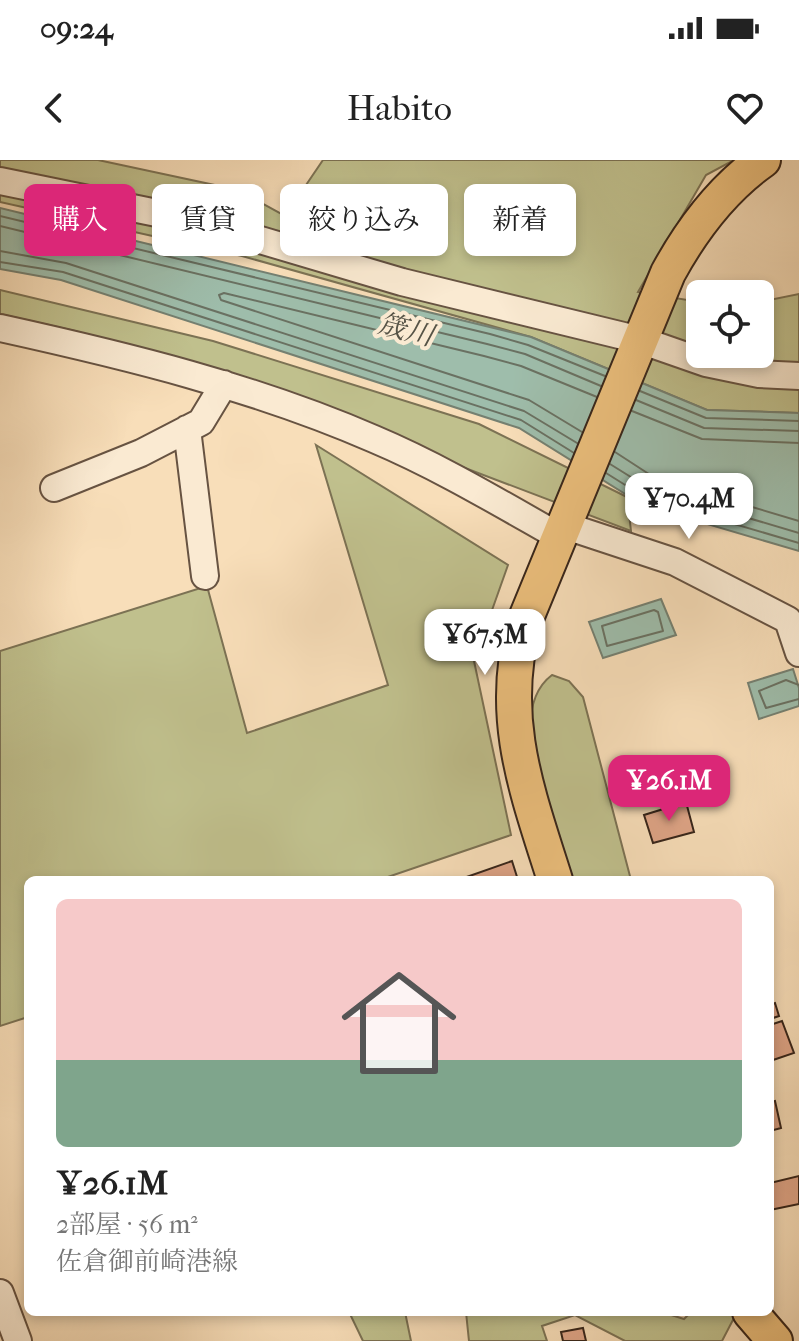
<!DOCTYPE html>
<html lang="ja">
<head>
<meta charset="utf-8">
<style>
  :root { --surface:#fff; --page:#f2f2f2; --text:#222; --muted:#767676; --accent:#db2777 }
  body { margin:0; font-family:"IM FELL French Canon","Noto Serif JP",serif; background:var(--page); color:var(--text); height:100vh; display:flex; flex-direction:column; font-size:30px; white-space:nowrap }
  * { box-sizing:border-box; margin:0 }
  p { font-size:26px; color:var(--muted) }
  .icon { flex:none; width:44px; height:44px; fill:none; stroke:currentColor; stroke-width:2; stroke-linecap:round; stroke-linejoin:round }
  .map { position:relative; flex:1; overflow:hidden }
  .sheet { position:absolute; left:24px; top:716px; width:750px; height:440px; display:flex; flex-direction:column; background:var(--surface); border-radius:12px; box-shadow:0 4px 12px #0003 }
  .sheet>* { flex:none }
  .hud { position:absolute; left:24px; top:24px; width:752px; height:72px; display:flex; gap:16px }
  .controls { position:absolute; left:686px; top:120px; display:grid; gap:16px }
  .controls a { display:grid; place-items:center; width:88px; height:88px; border-radius:12px; background:var(--surface); box-shadow:0 4px 12px #0003; font-size:40px }
  .price { position:absolute; translate:-50% -68px; padding:0 18px; border-radius:16px; background:#fff; color:#222; font-size:26px; line-height:52px; filter:drop-shadow(0 2px 4px #0008) }
  .price::after { content:''; position:absolute; left:50%; top:48px; width:24px; height:18px; margin-left:-12px; background:inherit; clip-path:polygon(0 0,100% 0,50% 100%) }
  .price.on { background:var(--accent); color:#fff }
  ul { padding:0; list-style:none }
  li { display:grid; align-content:center; gap:16px; height:424px; padding:0 32px }
  li span { display:grid; place-items:center; height:248px; border-radius:12px; color:#555 }
  li>.icon { margin-inline-start:auto }
  span .icon { width:144px; height:144px; fill:#fffc; stroke-width:1 }
  li b { font-size:34px }
  .pill { padding:0 28px; border-radius:12px; background:var(--surface); box-shadow:0 4px 12px #0003; font-size:28px; line-height:72px }
  .pill.on { background:var(--accent); color:#fff }
  .status { display:flex; justify-content:space-between; align-items:center; height:56px; padding:0 40px; background:var(--surface); direction:ltr }
  .status svg { height:22px; fill:currentColor }
  header { display:flex; justify-content:space-between; align-items:center; height:104px; padding:0 32px; background:var(--surface); font-size:36px; font-weight:600 }
  .map>svg:first-child { display:block }
</style>
</head>
<body>
<div class="status"><b>09:24</b><svg viewBox="0 0 49 12"><path d="M0 12V9h3v3zM5 12V6h3v6zM10 12V3h3v9zM15 12V0h3v12zM26 1h20v11H26zM47 4h2v5h-2z"/></svg></div>
<header><svg class="icon" aria-label="back" viewBox="0 0 24 24"><path d="M15 5l-7 7 7 7"/></svg>Habito<svg class="icon" aria-label="heart" viewBox="0 0 24 24"><path d="M12 20l-8-8c-3-5 5-10 8-4 3-6 11-1 8 4z"/></svg></header>
<div class="map">
<svg width="799" height="1181" viewBox="0 0 799 1181">
  <rect width="100%" height="100%" fill="#f8deb9"/>
  <filter id="stains"><feTurbulence type="fractalNoise" baseFrequency=".0025" numOctaves="4"/><feColorMatrix values="0 0 0 0 .2 0 0 0 0 .09 0 0 0 0 .02 0 0 0 .5 -.17"/></filter>
  <radialGradient id="worn" r=".72"><stop offset=".6" stop-color="#630" stop-opacity="0"/><stop offset="1" stop-color="#630" stop-opacity=".3"/></radialGradient>
  <path fill="#c0c08d" stroke="#7c7254" stroke-width="2" fill-rule="evenodd" d="M0,0H98L238,30L285,56L323,0H734L706,15L638,132L700,142V194H760V142L799,134V253L707,250L531,177L242,96L0,42ZM291,59L335,73L361,88L336,85Z
    M0,130L213,181L479,264L627,337L631,371L444,300L305,239L75,171L0,154Z
    M316,285L508,405L474,501L511,675L379,720H28V857L0,866V491L207,426L247,573L388,525Z
    M552,515L569,521L583,537L631,720H572C555,670 500,554 552,515Z
    M349,1152H405L411,1181H363Z
    M466,1152H662L684,1159L691,1152H725L735,1156L722,1181H625L575,1155L542,1166L547,1181H469Z"/>
  <path fill="#9ebdab" stroke="#758071" stroke-width="2" d="M0,48L531,177L707,250L799,253V391L643,345L519,268L61,120L0,109Z
    M661,439L676,475L603,498L589,462Z
    M793,509L799,528V546L759,559L748,523Z"/>
  <g fill="none" stroke-linecap="round" stroke-linejoin="round">
    <path stroke="#6a7162" stroke-width="2" d="M0,56L490,174L528,185L605,216
      M0,66L487,184L525,194L601,226
      M0,91L66,103L524,251L577,283
      M0,102L63,112L521,260L574,293
      M640,231L706,258L799,261
      M636,240L704,268L799,271
      M632,251L702,279L799,283
      M582,272L529,240L221,140L219,135L224,133L484,196L521,206L597,237
      M615,292L655,318L799,361
      M610,304L650,329L799,373
      M606,313L646,338L799,383
      M654,450L658,452L663,471L607,486L602,466Z
      M799,525L786,520L759,531L766,548L799,539"/>
  </g>
  <path fill="#dfa587" stroke="#37251a" stroke-width="2" d="M686,642L694,672L653,683L644,655Z
    M512,701L518,720H458Z
    M775,843L779,856L770,859V845Z
    M782,861L794,893L770,901V865Z
    M775,941L781,968L770,971V942Z
    M799,1016V1044L770,1050V1023Z
    M583,1168L586,1181H563L561,1172Z"/>
  <g fill="none" stroke-linecap="round" stroke-linejoin="round">
    <defs>
      <path id="minor" d="M0,21L196,61L402,122L640,180L706,203L759,214L799,216
        M0,168C127,196 254,227 374,279C438,306 498,342 558,376
        M187,269L205,416
        M54,328L141,293L201,262L224,224
        M563,365L675,402L788,460L799,493
        M0,1133L18,1181"/>
      <path id="major" d="M555,720C527,631 498,557 524,463L668,113C692,69 722,29 763,0
        M750,1152L775,1181"/>
    </defs>
    <use href="#minor" stroke="#675342" stroke-width="30"/>
    <use href="#major" stroke="#37251a" stroke-width="38"/>
    <use href="#minor" stroke="#faead2" stroke-width="26"/>
    <use href="#major" stroke="#ecbf7c" stroke-width="34"/>
  </g>
  <g text-anchor="middle" stroke-width="8" stroke-linejoin="round" paint-order="stroke">
    <g font-size="28" font-style="italic" fill="#565346" stroke="#faead2">
      <text transform="translate(406 169) rotate(14)" y="10">筬川</text>
    </g>
  </g>
  <rect width="100%" height="100%" filter="url(#stains)"/>
  <rect width="100%" height="100%" fill="url(#worn)"/>
</svg>
<div class="controls">
<a><svg class="icon" aria-label="locate" viewBox="0 0 24 24"><circle cx="12" cy="12" r="6"/><path d="M12 2v4M12 18v4M2 12h4M18 12h4"/></svg></a>
</div>
<b class="price" style="left:689px;top:381px">¥70.4M</b>
<b class="price" style="left:485px;top:517px">¥67.5M</b>
<b class="price on" style="left:669px;top:663px">¥26.1M</b>
<div class="hud">
<a class="pill on">購入</a>
<a class="pill">賃貸</a>
<a class="pill">絞り込み</a>
<a class="pill">新着</a>
</div>
<section class="sheet">
<ul>
<li><span style="background:linear-gradient(#f6c9c9 65%,#7fa58c 0)"><svg class="icon" aria-label="home" viewBox="0 0 24 24"><path d="M3 11l9-7 9 7M6 9v11h12V9"/></svg></span><div><b>¥26.1M</b><p>2部屋 · 56 m²</p><p>佐倉御前崎港線</p></div></li>
</ul>
</section>
</div>
</body>
</html>
